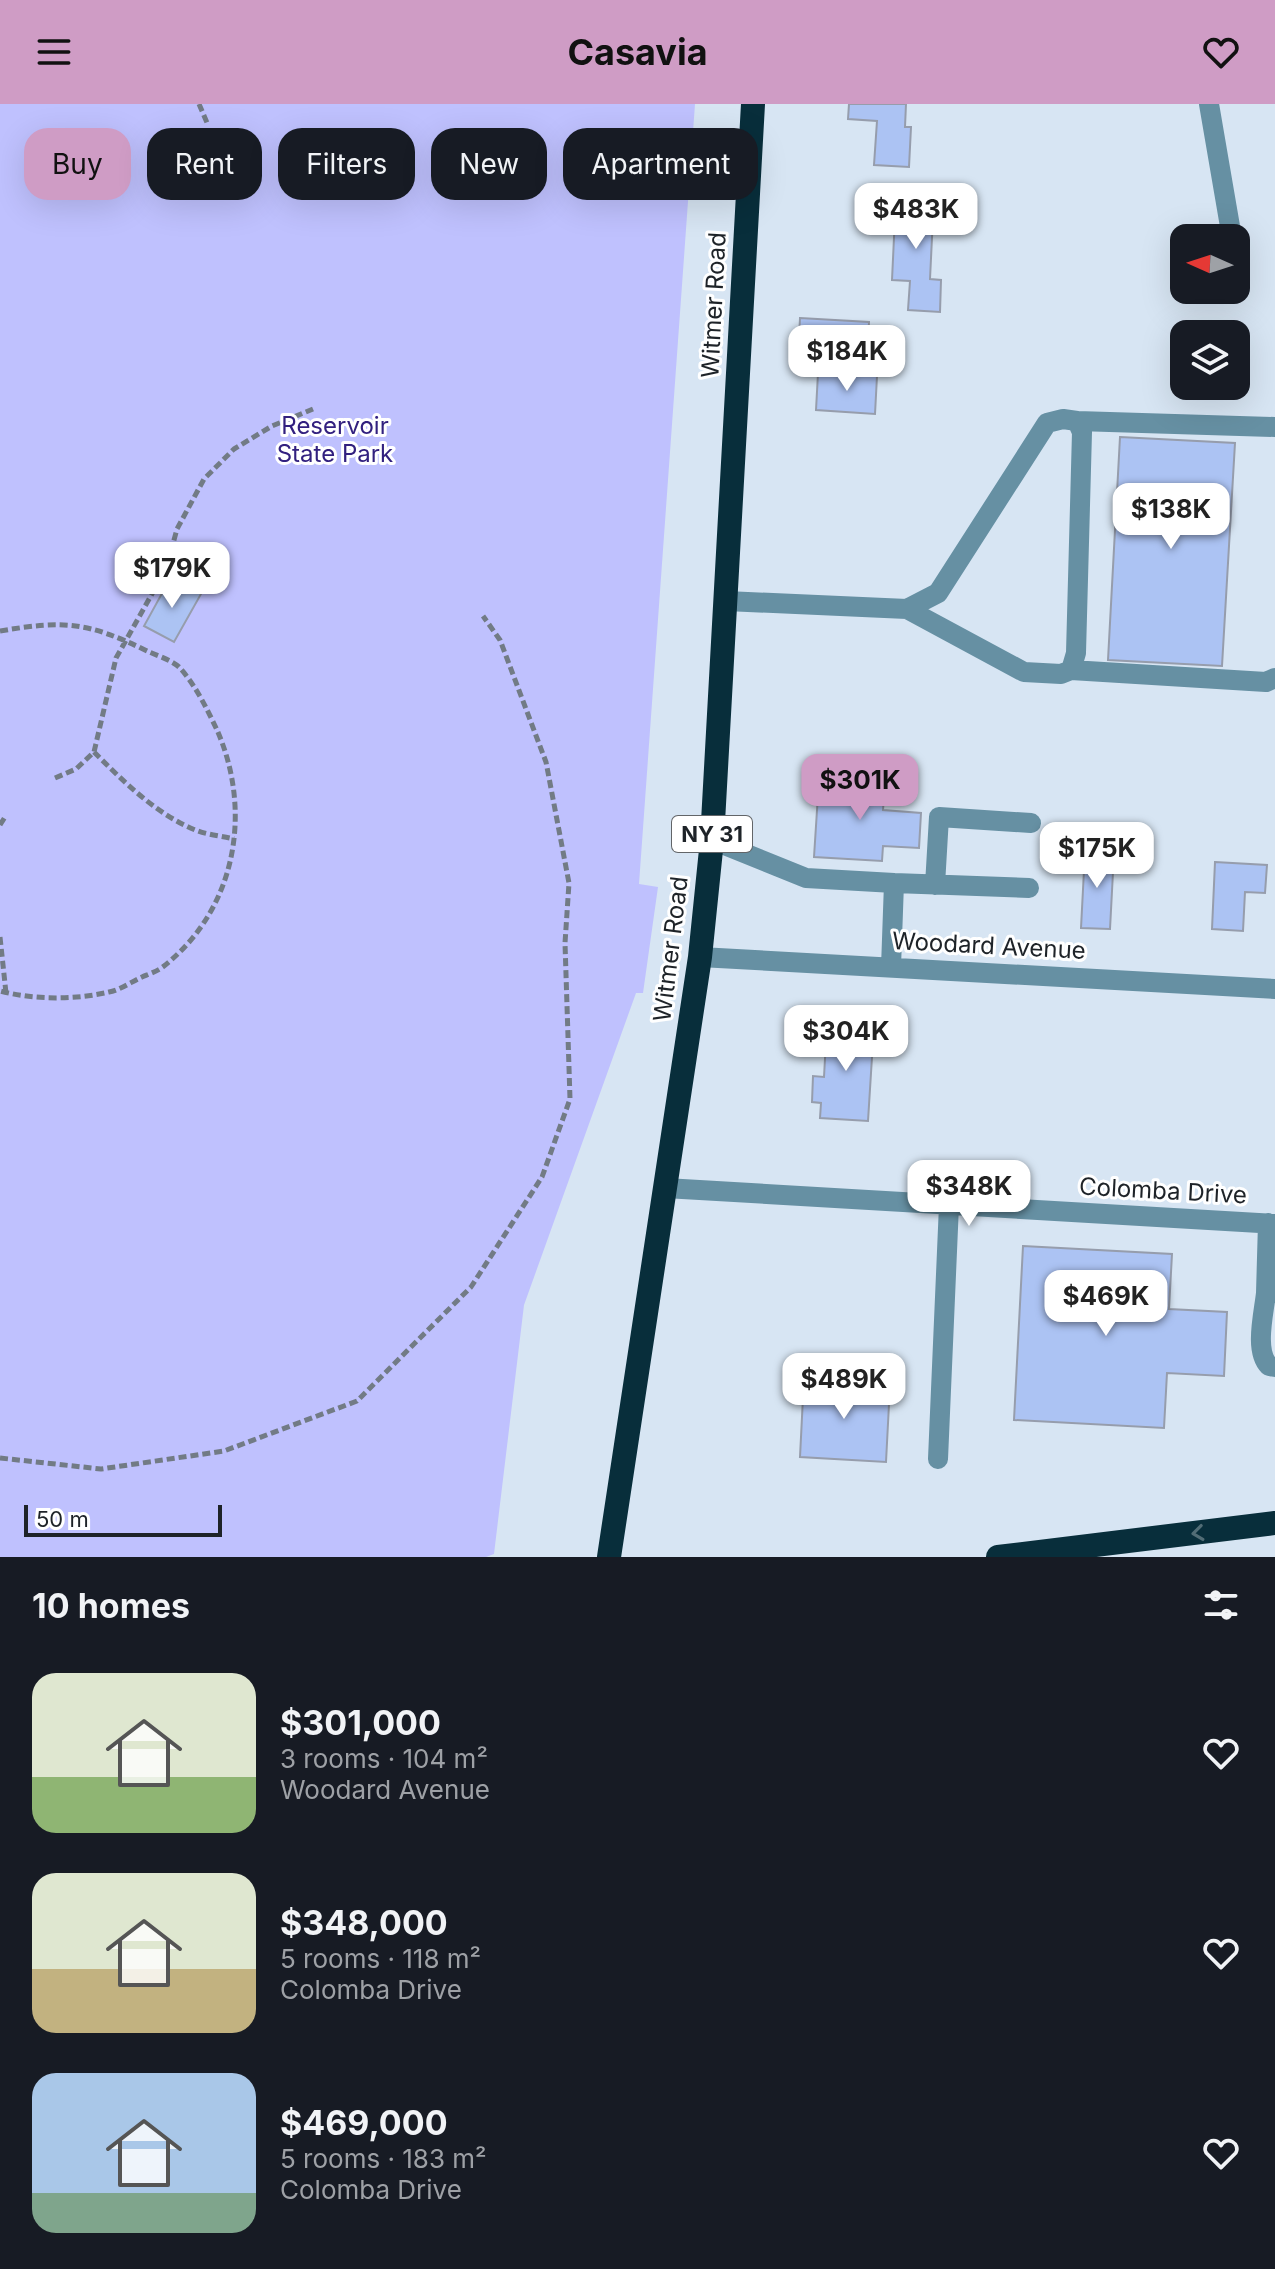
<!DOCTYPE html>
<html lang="en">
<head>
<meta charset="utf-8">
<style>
  :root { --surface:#171b24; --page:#20242c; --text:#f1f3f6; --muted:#9ea1a6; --accent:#cf9cc5 }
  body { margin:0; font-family:Inter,sans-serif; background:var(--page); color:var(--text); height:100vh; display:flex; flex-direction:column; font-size:30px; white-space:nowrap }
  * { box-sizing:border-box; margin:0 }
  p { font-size:26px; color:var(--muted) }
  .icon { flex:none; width:44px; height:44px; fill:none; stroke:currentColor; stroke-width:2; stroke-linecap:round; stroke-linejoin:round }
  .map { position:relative; height:1453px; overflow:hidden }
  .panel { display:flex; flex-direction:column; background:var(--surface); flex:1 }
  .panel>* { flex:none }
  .banner { position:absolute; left:24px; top:24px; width:800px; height:72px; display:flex; gap:16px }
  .needle { width:52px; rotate:273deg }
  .tools { position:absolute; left:1170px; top:120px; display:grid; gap:16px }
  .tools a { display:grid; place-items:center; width:80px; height:80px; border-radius:16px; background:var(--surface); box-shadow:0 8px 32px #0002; font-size:40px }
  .scale { position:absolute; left:24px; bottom:20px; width:198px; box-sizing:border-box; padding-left:8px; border:4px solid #1e2328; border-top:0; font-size:22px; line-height:28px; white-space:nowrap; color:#1e2328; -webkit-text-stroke:6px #fff; paint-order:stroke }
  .price { position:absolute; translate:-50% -68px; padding:0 18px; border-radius:16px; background:#fff; color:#222; font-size:26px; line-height:52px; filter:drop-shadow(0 2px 4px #0008) }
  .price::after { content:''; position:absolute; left:50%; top:48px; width:24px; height:18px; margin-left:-12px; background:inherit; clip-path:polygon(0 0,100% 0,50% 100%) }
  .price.on { background:var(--accent); color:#111 }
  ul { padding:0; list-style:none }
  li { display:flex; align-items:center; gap:24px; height:200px; padding:0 32px }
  li span { display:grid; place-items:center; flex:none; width:224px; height:160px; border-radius:24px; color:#555 }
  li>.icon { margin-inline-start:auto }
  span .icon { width:96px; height:96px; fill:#fffc; stroke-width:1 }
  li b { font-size:34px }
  h2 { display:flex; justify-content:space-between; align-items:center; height:96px; padding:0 32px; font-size:34px }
  .tag { padding:0 28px; border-radius:24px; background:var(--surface); box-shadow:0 8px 32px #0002; font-size:28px; line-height:72px }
  .tag.on { background:var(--accent); color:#111 }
  header { display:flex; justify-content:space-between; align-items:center; height:104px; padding:0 32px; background:var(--accent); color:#111; font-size:36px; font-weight:700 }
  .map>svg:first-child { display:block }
</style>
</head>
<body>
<header><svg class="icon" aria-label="menu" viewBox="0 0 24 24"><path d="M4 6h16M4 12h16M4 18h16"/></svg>Casavia<svg class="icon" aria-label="heart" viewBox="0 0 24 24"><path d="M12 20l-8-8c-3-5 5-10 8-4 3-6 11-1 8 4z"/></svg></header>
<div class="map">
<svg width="1275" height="1453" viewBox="0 0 1275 1453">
  <rect width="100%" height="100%" fill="#d7e5f3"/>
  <path fill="#bfc1fe" d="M0,0H695L639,780L658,783L643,889H636L524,1201L494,1450L486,1453H0Z"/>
  <path fill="#acc3f3" stroke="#969dac" stroke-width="2" d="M849,0H906L905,23H911L909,63L874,61L877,17L848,15Z
    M896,91L934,92L930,175L941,176L940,208L908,206L910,177L892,176Z
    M800,214L869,218L868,238L799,235Z
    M818,269L877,272L875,310L816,306Z
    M1120,333L1235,339L1222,562L1108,556Z
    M171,473L201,490L174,538L144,522Z
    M819,675L885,679L883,706L921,709L919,744L883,742L882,757L814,753Z
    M1085,747L1114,749L1110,825L1081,824Z
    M1215,758L1267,761L1265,789L1245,788L1243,827L1212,825Z
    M827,918L874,921L868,1017L820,1014L821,999L812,998L813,972L824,973Z
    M1023,1142L1172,1150L1169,1205L1227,1208L1224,1272L1167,1269L1164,1324L1014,1316Z
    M797,1276L890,1281L886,1358L800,1353L803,1293L796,1292Z"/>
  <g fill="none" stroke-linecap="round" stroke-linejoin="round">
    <path stroke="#727b85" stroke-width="5" stroke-dasharray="8 4" stroke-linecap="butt" d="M199,0L208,21
      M0,527C64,516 88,518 147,547C156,551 171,556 179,563C195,580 207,605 217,626C253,708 236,805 164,862C158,867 149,870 142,873C131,878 120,886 109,888C75,896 34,896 0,887
      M94,648C124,678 158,712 198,727C209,731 222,732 234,735
      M55,674L76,665L94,648L116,554L166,465L177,425L204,375L234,345L272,322L313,305
      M0,721L5,713
      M0,833L6,889
      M0,1354L101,1365L224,1347L357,1297L471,1183L542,1073L570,995L565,839L569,779L546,658L500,536L483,512"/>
    <path stroke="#6690a3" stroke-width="20" d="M1209,0L1232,134
      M1236,160L1239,178
      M1077,317L1275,323
      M726,497L907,505L1024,568L1061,570L1071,566L1076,549L1082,328L1077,317L1063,315L1047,319L938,489L907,505
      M1071,566L1266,578L1275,574
      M712,736L806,774L894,779L891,863
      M894,779L1029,784
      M935,781L939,713L1031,719
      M700,853L1275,885
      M665,1084L1275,1120
      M1268,1119L1266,1189H1275
      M1266,1189C1264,1209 1254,1247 1269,1262L1275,1263
      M938,1355L949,1101"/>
    <path stroke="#082e3b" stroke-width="24" d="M609,1453L700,853L712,736L753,0
      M998,1453L1275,1419"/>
  </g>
  <defs><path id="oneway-chevron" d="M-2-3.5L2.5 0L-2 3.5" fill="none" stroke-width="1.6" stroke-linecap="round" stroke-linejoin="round" transform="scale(2)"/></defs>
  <use stroke="#526d76" href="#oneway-chevron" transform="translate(1198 1429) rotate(173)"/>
  <g text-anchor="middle" stroke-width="6" stroke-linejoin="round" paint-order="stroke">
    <rect fill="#fff" stroke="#626568" stroke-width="2" x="672" y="712" width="80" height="36" rx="6"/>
    <g font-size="22" font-weight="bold" fill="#1e2328">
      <text x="712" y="738">NY 31</text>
    </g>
    <g font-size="24" fill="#1e2328" stroke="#fff">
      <text transform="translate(714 201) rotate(-87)" y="8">Witmer Road</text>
      <text transform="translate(989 842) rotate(3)" y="8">Woodard Avenue</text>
      <text transform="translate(671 845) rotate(-83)" y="8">Witmer Road</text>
      <text transform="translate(1163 1087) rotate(3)" y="8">Colomba Drive</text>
    </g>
    <g font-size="24" fill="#32207f" stroke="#fff">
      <text x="335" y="330">Reservoir<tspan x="335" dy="28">State Park</tspan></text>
    </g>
  </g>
</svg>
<div class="tools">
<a><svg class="needle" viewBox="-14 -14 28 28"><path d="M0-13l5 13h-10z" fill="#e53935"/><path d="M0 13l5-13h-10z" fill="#9ea1a6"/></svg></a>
<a><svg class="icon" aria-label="layers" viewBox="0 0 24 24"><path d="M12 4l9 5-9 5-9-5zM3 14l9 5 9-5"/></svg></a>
</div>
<div class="scale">50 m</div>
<b class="price" style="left:916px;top:147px">$483K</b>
<b class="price" style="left:847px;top:289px">$184K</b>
<b class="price" style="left:1171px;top:447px">$138K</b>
<b class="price" style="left:172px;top:506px">$179K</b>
<b class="price on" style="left:860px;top:718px">$301K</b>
<b class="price" style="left:1097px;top:786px">$175K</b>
<b class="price" style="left:846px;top:969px">$304K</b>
<b class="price" style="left:969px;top:1124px">$348K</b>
<b class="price" style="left:1106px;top:1234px">$469K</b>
<b class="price" style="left:844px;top:1317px">$489K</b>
<div class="banner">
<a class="tag on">Buy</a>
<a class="tag">Rent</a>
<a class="tag">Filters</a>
<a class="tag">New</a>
<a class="tag">Apartment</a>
</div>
</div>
<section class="panel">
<h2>10 homes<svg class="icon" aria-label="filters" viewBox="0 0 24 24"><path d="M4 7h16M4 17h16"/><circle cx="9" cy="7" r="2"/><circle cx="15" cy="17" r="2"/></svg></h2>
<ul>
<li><span style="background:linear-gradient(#dfe7d0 65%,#8fb573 0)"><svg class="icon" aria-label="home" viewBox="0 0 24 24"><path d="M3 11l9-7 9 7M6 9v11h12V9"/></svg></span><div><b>$301,000</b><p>3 rooms · 104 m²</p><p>Woodard Avenue</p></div><svg class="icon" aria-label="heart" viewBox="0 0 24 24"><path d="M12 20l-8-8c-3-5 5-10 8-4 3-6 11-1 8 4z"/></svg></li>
<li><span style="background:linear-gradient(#dfe7d0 60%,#c2b280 0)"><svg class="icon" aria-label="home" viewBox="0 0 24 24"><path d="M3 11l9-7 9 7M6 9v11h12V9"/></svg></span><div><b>$348,000</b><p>5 rooms · 118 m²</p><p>Colomba Drive</p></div><svg class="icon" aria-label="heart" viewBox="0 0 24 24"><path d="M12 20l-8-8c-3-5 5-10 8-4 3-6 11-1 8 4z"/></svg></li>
<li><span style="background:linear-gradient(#a9c7e8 75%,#7fa58c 0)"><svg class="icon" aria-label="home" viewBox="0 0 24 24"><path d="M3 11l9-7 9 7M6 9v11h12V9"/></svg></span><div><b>$469,000</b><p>5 rooms · 183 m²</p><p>Colomba Drive</p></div><svg class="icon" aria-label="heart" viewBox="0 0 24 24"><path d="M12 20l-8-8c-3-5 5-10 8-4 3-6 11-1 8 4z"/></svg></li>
</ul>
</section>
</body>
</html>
